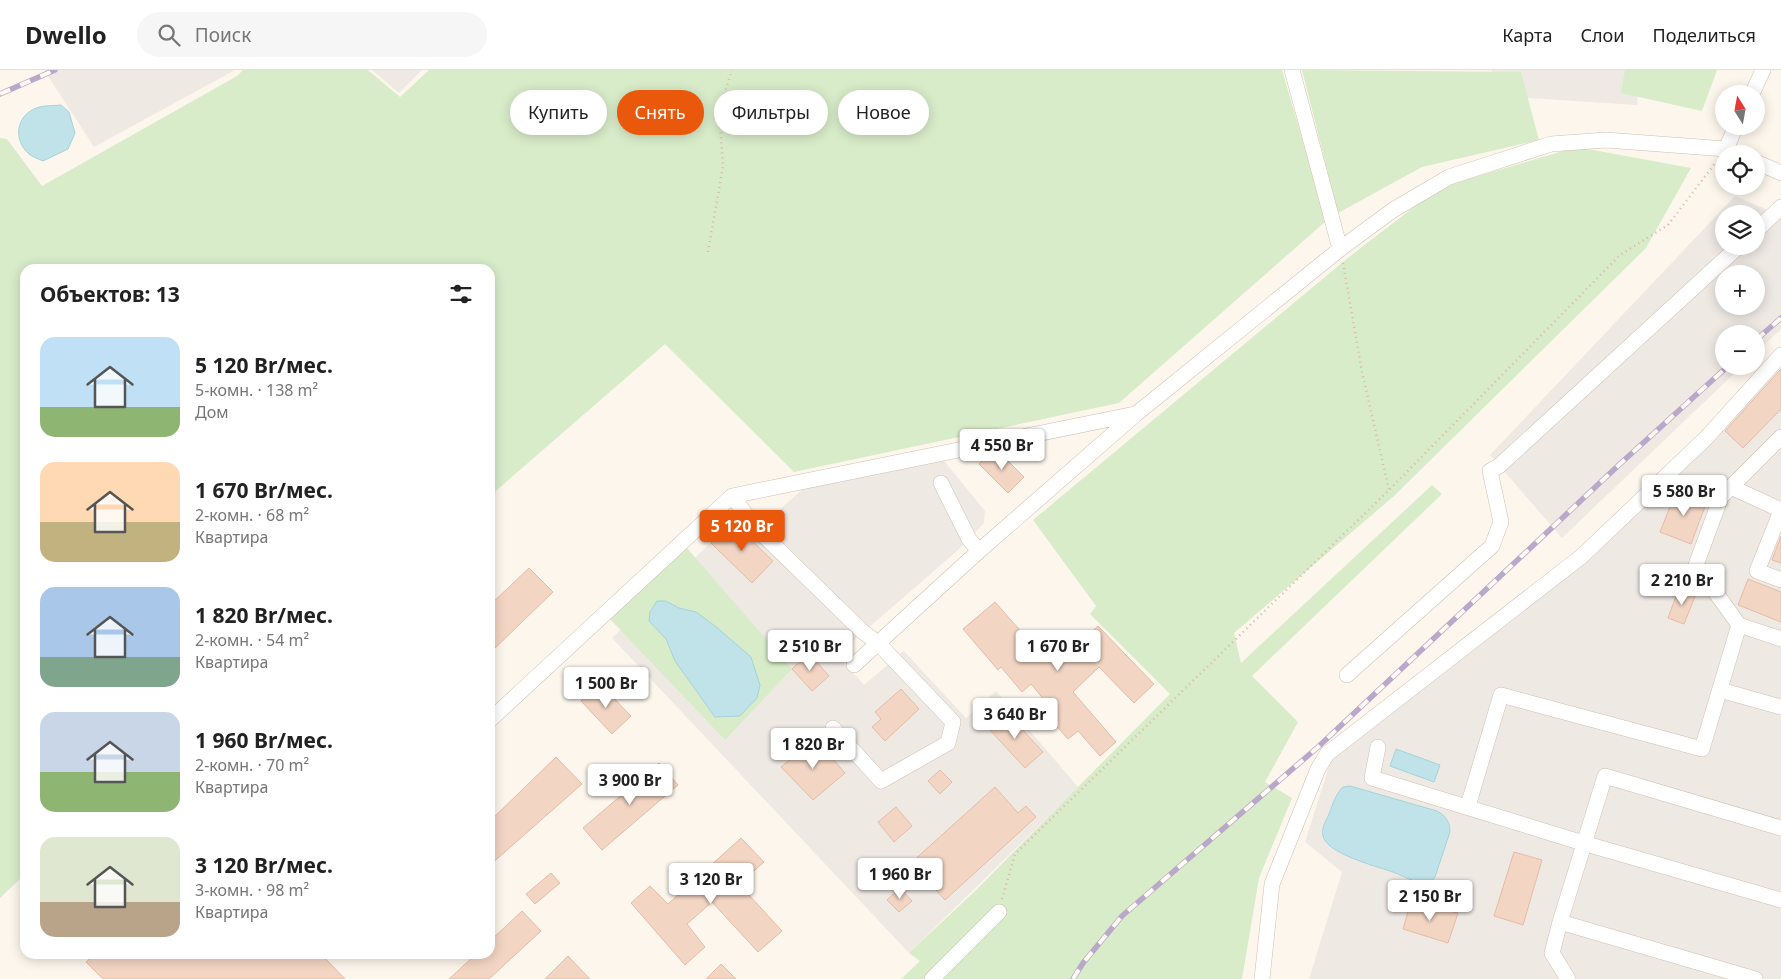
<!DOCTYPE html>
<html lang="ru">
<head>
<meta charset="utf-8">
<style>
  :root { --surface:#fff; --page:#f6f6f6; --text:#222; --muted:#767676; --line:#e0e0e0; --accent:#ea580c }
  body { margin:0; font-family:"Noto Sans",sans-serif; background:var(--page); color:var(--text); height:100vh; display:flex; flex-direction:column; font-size:19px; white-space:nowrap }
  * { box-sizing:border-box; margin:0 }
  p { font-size:16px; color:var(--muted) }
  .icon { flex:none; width:28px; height:28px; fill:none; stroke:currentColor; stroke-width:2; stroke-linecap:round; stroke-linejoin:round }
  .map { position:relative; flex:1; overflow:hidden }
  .side { position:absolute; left:20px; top:194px; width:475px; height:695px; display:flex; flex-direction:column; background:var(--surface); border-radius:15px; box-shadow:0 2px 12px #0003 }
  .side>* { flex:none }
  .banner { position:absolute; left:510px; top:20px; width:475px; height:45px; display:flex; gap:10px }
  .needle { width:32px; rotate:349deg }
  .controls { position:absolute; left:1715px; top:15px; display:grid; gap:10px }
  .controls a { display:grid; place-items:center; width:50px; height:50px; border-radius:50%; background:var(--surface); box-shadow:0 2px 12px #0003; font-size:25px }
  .price { position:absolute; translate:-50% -42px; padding:0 11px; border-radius:5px; background:#fff; color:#222; font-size:16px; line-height:32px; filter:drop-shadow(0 1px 2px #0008) }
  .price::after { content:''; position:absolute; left:50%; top:30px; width:15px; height:11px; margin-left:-8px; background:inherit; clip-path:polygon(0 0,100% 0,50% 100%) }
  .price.selected { background:var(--accent); color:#fff }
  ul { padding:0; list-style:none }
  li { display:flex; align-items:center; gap:15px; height:125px; padding:0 20px }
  li span { display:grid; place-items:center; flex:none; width:140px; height:100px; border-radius:15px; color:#555 }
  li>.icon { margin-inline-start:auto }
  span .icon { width:60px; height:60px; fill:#fffc; stroke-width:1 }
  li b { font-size:21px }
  h2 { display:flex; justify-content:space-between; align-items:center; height:60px; padding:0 20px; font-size:21px }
  .chip { padding:0 18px; border-radius:22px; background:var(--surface); box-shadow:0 2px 12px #0003; font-size:18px; line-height:45px }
  .chip.selected { background:var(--accent); color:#fff }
  header { display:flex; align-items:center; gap:30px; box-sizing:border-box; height:70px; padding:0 25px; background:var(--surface); border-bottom:1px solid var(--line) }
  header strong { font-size:24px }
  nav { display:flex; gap:28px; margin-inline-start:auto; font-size:18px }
  .search { width:350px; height:45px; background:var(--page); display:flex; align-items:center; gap:12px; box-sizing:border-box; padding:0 18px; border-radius:28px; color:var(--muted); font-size:19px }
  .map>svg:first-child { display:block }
</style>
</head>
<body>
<header>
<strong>Dwello</strong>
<div class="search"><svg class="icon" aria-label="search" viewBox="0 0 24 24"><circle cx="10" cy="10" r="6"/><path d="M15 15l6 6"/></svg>Поиск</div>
<nav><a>Карта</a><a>Слои</a><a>Поделиться</a></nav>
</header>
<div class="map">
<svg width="1781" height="909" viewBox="0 0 1781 909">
  <rect width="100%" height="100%" fill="#fdf6ec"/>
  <path fill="#efe9e4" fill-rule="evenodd" d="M44,0H235L94,77Z
    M372,0H422L399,23Z
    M1492,0H1641L1637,35L1496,26Z
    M1735,126L1781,146V259L1756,283V264H1724V296H1742L1562,468L1490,385ZM1724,144H1756V176H1724ZM1724,204H1756V236H1724Z
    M1781,298V909H1309L1342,802L1305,772L1331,690L1723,358Z
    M941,387L985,441L984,453L957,481L837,585L864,615L904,581L966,648L996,621L1078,717L909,883L612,568L732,452L748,468L805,417Z"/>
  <path fill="#d8ecc9" d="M243,0H368L400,27L429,0H1282L1326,151L1119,333L794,402L665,274L490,426V199H25V804L0,828V68L7,69L42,116L237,6Z
    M1302,0L1521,2L1539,70L1422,97L1338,143Z
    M1625,0H1717L1702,41L1621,23Z
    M1577,77L1691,98L1646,178L1394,426L1234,563L1241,593L1432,415L1442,424L1252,606L1298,652L1265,712L1292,728L1259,808L1242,909H901L920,891L909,883L974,822L1170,624L1090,544L1096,536L1033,450L1349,187L1440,117Z
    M687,478L792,599L725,670L609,548Z"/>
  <path fill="#bfe3e8" stroke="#a5d3da" d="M61,35L69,42L75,63L68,79L43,91C39,89 32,87 29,84C14,71 15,48 34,39C42,35 52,36 61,35Z
    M657,531H666L679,538L696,542L715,556L751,587L760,615L757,628L740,646L715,647L675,591L666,569L649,551L650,542Z
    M1396,679L1440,695L1434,712L1390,696Z
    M1350,716L1437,741C1446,746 1450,752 1450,762L1435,807L1430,813C1416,815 1403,805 1390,801C1375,796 1326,783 1323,766C1321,758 1326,751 1329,744C1333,734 1335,725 1343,717Z"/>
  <path fill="#f3d5c3" stroke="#e6bba3" d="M1781,299V339L1743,378L1725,361Z
    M998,381L1024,407L1008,423L979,394L990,383Z
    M1677,419L1707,431L1691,474L1660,462Z
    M732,452L773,491L752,513L711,473Z
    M1781,466V493L1772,490Z
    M529,498L553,522L490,583V535Z
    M1748,509L1781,522V552L1738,535Z
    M1679,518L1696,524L1684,554L1668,548Z
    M995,532L1039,582L1052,571L1066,587L1098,556L1154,614L1134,633L1099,597L1073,622L1116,672L1100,686L1078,661L1068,669L1044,642L1050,637L1031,614L1022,622L1001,597L998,600L963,559Z
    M809,583L829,606L812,621L792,599Z
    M599,613L631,646L612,664L581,631Z
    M901,619L919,639L885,671L872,657L881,649L875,642Z
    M1006,642L1043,682L1025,698L988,658Z
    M813,670L830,690L832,688L845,703L813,730L781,697Z
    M556,687L582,714L490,795V751Z
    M659,693L678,715L602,780L583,758Z
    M940,700L952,712L940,724L928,711Z
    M995,717L1018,743L1026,736L1036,747L945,830L911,793Z
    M896,737L912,756L894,772L878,752Z
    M741,768L764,792L739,814L782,861L758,882L712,832L687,854L705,877L685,895L631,833L650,816L668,834Z
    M1514,782L1542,790L1523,855L1494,846Z
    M551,803L560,813L535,834L526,824Z
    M900,818L912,831L899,842L887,830Z
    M1411,832L1458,843L1448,873L1403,859Z
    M522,841L541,861L489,909H449L476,884H490V871Z
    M95,884H321L345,909H103L86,892Z
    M568,886L590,909H545Z
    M721,894L736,909H706Z"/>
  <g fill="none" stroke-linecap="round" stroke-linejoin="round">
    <defs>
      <path id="minor" d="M1292,0L1340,179
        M1752,24L1763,0
        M1726,79L1736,56
        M1756,92L1781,103
        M1756,161L1781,137
        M941,413L969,469L979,481
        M1731,417L1781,440
        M732,426L757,459L863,562L878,573L953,652L948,673L881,711L833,658
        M1781,441L1757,501L1781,510
        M1739,555L1696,495L1721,427L1781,367
        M854,595L979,481L1136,344L1340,179L1393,140L1449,107L1551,74L1606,70L1726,79L1737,84
        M1347,605L1492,476L1501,452L1490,401L1499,396L1739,176
        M1720,620L1781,637
        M490,650L732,426L1135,344
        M1378,677L1372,708L1583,773L1781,830
        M1468,736L1501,625L1702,679L1739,555L1781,569
        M1560,852L1552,883L1568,909
        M932,909L999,842
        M1262,909L1272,814L1318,699L1327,684L1582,486L1707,367L1781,285
        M1755,909L1560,852L1605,706L1781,758"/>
    </defs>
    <use href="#minor" stroke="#d1beb0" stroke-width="16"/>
    <path stroke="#d9b8a5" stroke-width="2.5" stroke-dasharray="1 4" stroke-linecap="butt" d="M708,182L723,96L719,40L732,0
      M1343,193L1362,302L1389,420
      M1002,829L1015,784L1389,420L1620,185L1668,155L1716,92"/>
    <use href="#minor" stroke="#fff" stroke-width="15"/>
    <defs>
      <path id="rail" d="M0,24L55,0
        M1756,270L1781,248
        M1073,909L1083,893L1122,846L1318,677L1621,393L1728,296"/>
    </defs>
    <use href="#rail" stroke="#b9a8c9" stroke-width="5.5"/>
    <use href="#rail" stroke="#fffaf3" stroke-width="4" stroke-dasharray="11" stroke-linecap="butt"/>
  </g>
</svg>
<div class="controls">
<a><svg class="needle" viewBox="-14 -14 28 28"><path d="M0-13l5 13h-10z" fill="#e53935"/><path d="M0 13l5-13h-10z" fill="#767676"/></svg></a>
<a><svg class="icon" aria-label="locate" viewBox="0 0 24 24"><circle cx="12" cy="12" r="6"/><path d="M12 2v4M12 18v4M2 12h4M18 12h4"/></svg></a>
<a><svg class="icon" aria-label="layers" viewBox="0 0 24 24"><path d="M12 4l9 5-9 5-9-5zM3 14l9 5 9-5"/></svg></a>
<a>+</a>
<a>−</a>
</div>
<b class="price" style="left:1002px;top:401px">4 550 Br</b>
<b class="price" style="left:1684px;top:447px">5 580 Br</b>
<b class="price selected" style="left:742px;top:482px">5 120 Br</b>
<b class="price" style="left:1682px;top:536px">2 210 Br</b>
<b class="price" style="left:810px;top:602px">2 510 Br</b>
<b class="price" style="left:1058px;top:602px">1 670 Br</b>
<b class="price" style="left:606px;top:639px">1 500 Br</b>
<b class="price" style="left:1015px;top:670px">3 640 Br</b>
<b class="price" style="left:813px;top:700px">1 820 Br</b>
<b class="price" style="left:630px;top:736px">3 900 Br</b>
<b class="price" style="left:900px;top:830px">1 960 Br</b>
<b class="price" style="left:711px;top:835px">3 120 Br</b>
<b class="price" style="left:1430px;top:852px">2 150 Br</b>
<div class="banner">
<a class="chip">Купить</a>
<a class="chip selected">Снять</a>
<a class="chip">Фильтры</a>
<a class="chip">Новое</a>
</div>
<section class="side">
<h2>Объектов: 13<svg class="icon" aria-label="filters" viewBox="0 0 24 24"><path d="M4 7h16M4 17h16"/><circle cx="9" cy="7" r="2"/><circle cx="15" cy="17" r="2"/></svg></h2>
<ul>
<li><span style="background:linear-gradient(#bfe0f5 70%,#8fb573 0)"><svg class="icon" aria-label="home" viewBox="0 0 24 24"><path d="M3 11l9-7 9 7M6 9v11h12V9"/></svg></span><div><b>5 120 Br/мес.</b><p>5-комн. · 138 m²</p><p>Дом</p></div></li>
<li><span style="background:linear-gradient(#ffd9b3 60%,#c2b280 0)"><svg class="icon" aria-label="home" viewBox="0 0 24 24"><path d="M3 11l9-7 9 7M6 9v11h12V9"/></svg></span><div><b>1 670 Br/мес.</b><p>2-комн. · 68 m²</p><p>Квартира</p></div></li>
<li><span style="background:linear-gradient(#a9c7e8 70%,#7fa58c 0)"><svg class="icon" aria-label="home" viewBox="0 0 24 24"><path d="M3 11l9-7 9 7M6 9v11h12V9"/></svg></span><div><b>1 820 Br/мес.</b><p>2-комн. · 54 m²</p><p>Квартира</p></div></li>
<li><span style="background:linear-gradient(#c9d6e8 60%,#8fb573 0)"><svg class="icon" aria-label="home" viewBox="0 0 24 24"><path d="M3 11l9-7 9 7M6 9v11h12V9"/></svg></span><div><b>1 960 Br/мес.</b><p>2-комн. · 70 m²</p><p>Квартира</p></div></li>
<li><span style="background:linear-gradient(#dfe7d0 65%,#b9a48a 0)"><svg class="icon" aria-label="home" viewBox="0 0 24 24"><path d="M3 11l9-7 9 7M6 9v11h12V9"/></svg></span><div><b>3 120 Br/мес.</b><p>3-комн. · 98 m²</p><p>Квартира</p></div></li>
</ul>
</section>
</div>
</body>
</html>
